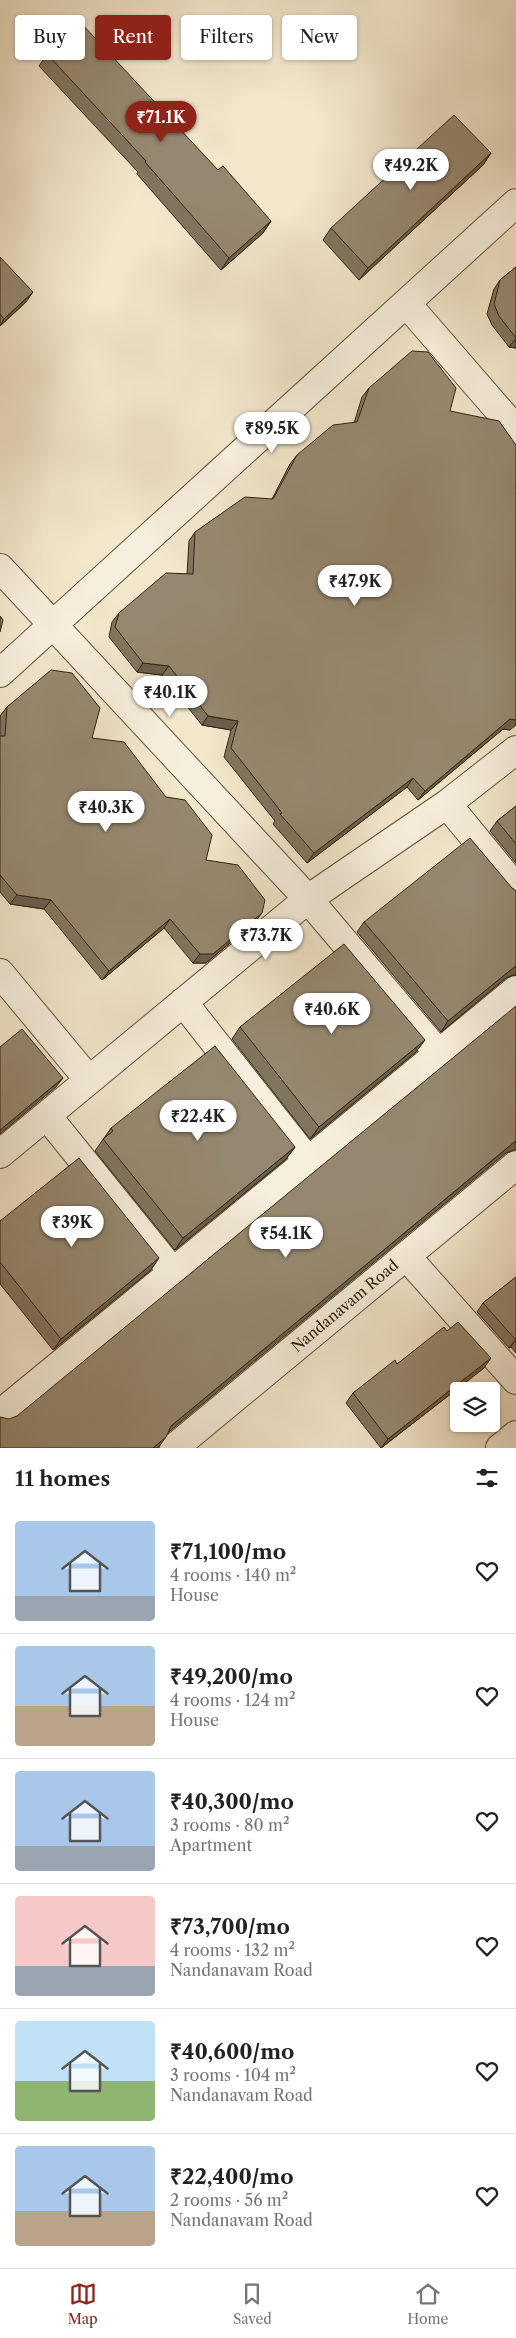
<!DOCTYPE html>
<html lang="en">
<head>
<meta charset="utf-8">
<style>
  :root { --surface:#fff; --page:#f6f6f6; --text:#222; --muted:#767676; --line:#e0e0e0; --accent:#8f2418 }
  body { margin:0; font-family:"Libre Caslon Text",serif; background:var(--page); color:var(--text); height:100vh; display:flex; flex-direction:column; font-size:19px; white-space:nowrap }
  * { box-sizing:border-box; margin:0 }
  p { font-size:16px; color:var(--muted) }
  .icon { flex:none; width:28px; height:28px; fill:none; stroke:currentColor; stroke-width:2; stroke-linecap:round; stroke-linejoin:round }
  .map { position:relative; height:1448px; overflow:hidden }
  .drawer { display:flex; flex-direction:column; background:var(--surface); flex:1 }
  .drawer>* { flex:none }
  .guide { position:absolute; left:15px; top:15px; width:486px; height:45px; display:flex; gap:10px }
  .controls { position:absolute; left:450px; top:1382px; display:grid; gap:10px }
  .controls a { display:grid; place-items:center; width:50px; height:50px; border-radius:5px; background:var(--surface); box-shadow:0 1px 4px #0004; font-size:25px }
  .price { position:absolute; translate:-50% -42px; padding:0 11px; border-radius:18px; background:#fff; color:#222; font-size:16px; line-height:32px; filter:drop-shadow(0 1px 2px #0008) }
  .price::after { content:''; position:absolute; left:50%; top:30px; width:15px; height:11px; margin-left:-8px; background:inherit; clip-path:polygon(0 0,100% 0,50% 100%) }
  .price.on { background:var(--accent); color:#fff }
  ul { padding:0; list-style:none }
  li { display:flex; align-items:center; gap:15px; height:125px; padding:0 15px }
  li+li { border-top:1px solid var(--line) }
  li span { display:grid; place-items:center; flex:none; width:140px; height:100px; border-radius:5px; color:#555 }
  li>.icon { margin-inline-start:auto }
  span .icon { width:60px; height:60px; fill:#fffc; stroke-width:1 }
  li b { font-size:21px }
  h2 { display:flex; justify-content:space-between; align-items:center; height:60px; padding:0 15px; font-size:21px }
  .chip { padding:0 18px; border-radius:5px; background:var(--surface); box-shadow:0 1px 4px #0004; font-size:18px; line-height:45px }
  .chip.on { background:var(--accent); color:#fff }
  .dock { display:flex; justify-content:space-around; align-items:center; height:70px; border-top:1px solid var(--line); background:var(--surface); font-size:14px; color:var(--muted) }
  .dock a { display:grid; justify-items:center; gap:2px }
  .dock .on { color:var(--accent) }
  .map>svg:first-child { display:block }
</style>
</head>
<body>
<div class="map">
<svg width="516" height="1448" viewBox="0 0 516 1448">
  <rect width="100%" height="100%" fill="#f2e6cb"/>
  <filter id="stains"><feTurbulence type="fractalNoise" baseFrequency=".004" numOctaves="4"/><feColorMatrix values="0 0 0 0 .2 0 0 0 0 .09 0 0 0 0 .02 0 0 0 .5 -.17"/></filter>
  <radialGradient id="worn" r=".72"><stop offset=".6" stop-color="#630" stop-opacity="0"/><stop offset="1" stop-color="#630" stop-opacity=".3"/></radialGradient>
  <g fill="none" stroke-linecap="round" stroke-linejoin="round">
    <defs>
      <path id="street" d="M406,303L516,430
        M0,568L308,899L439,1054
        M0,673L516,203
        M447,804L516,888
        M0,973L89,1080
        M183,1002L308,1161
        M47,1116L173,1272
        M0,1154L308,899L447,804L516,750
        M406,1256L516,1380
        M0,1414L516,990
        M174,1448L516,1165
        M500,1448L516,1435"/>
    </defs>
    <use href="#street" stroke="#63533d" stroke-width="30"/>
    <use href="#street" stroke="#f7efdd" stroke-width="28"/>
  </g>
  <path fill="#817560" stroke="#33220e" d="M47,54L218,170L271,221L263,233L221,270L137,174L138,172L39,66Z
    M491,153L483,165L359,280L323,240L331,228Z
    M0,257L26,302L0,326Z
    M516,267V348L509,347L492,325L487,314L494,289L500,280Z
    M369,388L450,411L515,488L510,730L503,729L418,800L407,787L307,863L273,824L275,821L224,757L231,730L202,725L162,675L137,672L109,637L112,622L119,613L187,574L189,541L195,532L272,499L290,464L297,455L354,423L362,397Z
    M7,707L92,738L206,860L255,922L206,963H193L164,928L102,980L44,909L10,904L0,892V716Z
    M516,806V863L490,831L497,821Z
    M512,888L516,891V975H513L506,978L441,1032L357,932L364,922Z
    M240,1027L416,1052L310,1139L232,1039Z
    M111,1128L295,1147L286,1159L175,1250L95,1151Z
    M0,1221L151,1270L53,1350L0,1284Z
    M516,1277V1353L511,1347L509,1348L477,1312L483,1303Z
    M447,1331L484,1368L381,1448L346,1403L353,1393Z"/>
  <path fill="#695f4e" stroke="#33220e" d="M491,153L483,165L359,280L368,268Z
    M271,221L263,233L221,270L229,258Z
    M33,292L26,302L0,326L4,319Z
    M516,338V348L509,347Z
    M143,663L169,666L162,675L137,672Z
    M208,716L238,721L231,730L202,725Z
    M510,719L516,720V725L510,730L503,729L418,800L425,791Z
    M413,778L407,787L307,863L314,853Z
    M17,895L51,900L44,909L10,904Z
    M262,913L255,922L206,963H193L200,954Z
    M170,919L164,928L102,980L109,971Z
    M516,966V975H513L506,978L441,1032L448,1021L513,968Z
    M425,1040L416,1052L310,1139L319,1127Z
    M63,1078L56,1087L0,1134V1130Z
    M516,1141V1150H514L506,1153L164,1436L171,1426L513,1143Z
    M295,1147L286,1159L175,1250L183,1238Z
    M159,1258L151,1270L53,1350L61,1339Z
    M516,1339L511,1347L509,1348Z
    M491,1358L484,1368L381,1448L388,1439Z
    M166,1437L158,1448H153Z"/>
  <path fill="#968870" stroke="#33220e" d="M81,23L218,170L223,166L271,221L229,258L145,162L146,161L47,54Z
    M454,115L491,153L368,268L331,228Z
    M0,257L33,292L4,319L0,314Z
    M516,267V338L499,316L494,304L500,280Z
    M412,351L428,352L456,388L450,411L499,421L516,445V484L515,488L516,489V720L510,719L425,791L413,778L314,853L280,814L282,813L231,748L238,721L208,716L169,666L143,663L115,627L119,613L166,573L193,574L195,532L245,497L273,499L297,455L333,425L357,422L369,388Z
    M0,616L3,620L0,632Z
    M51,670L72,673L100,708L92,738L124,742L166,797L185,800L212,835L206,860L238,865L265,900L262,913L213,954H200L170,919L109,971L51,900L17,895L0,875V736H5L7,707Z
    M516,806V844L497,821Z
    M470,838L512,888L516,891V966L513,968L448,1021L364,922Z
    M344,944L425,1040L319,1127L240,1027Z
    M516,1006V1141L513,1143L171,1426L166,1437L153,1448H0V1417L9,1419L17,1416Z
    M22,1029L63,1078L0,1130V1047Z
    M215,1046L295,1147L183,1238L103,1139L113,1131L111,1128Z
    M79,1158L159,1258L61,1339L0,1262V1221Z
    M516,1277V1339H515L483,1303Z
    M458,1322L491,1358L388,1439L353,1393L395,1360L397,1364L444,1327L447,1331Z"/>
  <g text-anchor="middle" stroke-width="4" stroke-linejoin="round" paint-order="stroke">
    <g font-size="15" fill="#33220e" stroke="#f7efdd">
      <text transform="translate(345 1306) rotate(-40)" y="5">Nandanavam Road</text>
    </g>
  </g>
  <rect width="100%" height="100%" filter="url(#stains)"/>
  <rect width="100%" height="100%" fill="url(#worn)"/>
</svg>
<div class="controls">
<a><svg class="icon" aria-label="layers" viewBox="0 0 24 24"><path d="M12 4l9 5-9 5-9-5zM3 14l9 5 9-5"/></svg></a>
</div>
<b class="price on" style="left:161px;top:143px">₹71.1K</b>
<b class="price" style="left:411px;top:191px">₹49.2K</b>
<b class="price" style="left:272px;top:454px">₹89.5K</b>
<b class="price" style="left:355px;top:607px">₹47.9K</b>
<b class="price" style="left:170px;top:718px">₹40.1K</b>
<b class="price" style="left:106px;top:833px">₹40.3K</b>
<b class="price" style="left:266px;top:961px">₹73.7K</b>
<b class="price" style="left:332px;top:1035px">₹40.6K</b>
<b class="price" style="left:198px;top:1142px">₹22.4K</b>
<b class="price" style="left:72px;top:1248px">₹39K</b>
<b class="price" style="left:286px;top:1259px">₹54.1K</b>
<div class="guide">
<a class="chip">Buy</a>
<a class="chip on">Rent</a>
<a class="chip">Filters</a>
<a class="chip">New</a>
</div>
</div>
<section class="drawer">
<h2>11 homes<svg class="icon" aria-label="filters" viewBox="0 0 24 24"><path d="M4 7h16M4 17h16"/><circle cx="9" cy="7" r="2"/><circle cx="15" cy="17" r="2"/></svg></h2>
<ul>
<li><span style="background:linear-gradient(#a9c7e8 75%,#9aa5b1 0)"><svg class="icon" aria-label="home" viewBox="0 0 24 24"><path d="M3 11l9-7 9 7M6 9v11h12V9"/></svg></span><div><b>₹71,100/mo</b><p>4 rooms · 140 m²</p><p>House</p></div><svg class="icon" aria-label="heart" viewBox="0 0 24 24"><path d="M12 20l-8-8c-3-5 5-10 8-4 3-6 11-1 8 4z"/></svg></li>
<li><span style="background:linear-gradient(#a9c7e8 60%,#b9a48a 0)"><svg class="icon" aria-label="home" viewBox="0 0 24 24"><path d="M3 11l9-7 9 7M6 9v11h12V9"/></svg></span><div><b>₹49,200/mo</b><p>4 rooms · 124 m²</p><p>House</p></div><svg class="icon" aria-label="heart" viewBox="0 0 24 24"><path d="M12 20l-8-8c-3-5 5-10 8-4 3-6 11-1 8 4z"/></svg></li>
<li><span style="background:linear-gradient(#a9c7e8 75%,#9aa5b1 0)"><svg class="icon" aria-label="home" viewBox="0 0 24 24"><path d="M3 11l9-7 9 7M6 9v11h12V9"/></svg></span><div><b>₹40,300/mo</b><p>3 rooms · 80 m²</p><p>Apartment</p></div><svg class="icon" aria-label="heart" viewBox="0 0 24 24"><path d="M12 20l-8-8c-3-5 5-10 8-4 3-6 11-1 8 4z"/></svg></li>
<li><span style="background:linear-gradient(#f6c9c9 70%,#9aa5b1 0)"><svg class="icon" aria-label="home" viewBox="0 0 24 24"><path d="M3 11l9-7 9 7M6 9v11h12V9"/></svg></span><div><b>₹73,700/mo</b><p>4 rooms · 132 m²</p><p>Nandanavam Road</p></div><svg class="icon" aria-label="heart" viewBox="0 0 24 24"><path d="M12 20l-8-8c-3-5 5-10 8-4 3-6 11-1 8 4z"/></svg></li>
<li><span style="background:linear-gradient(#bfe0f5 60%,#8fb573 0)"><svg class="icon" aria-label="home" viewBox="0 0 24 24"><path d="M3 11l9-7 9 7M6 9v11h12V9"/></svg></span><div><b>₹40,600/mo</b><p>3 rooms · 104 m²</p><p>Nandanavam Road</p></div><svg class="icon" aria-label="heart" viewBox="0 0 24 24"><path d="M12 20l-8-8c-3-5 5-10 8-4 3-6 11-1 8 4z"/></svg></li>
<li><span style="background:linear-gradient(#a9c7e8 65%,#b9a48a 0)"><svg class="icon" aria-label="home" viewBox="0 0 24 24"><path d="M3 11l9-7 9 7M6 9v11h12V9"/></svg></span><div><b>₹22,400/mo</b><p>2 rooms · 56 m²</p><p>Nandanavam Road</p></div><svg class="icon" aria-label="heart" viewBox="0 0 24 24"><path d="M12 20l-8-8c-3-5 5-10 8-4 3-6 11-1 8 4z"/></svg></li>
</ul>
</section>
<nav class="dock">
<a class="on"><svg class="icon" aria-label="map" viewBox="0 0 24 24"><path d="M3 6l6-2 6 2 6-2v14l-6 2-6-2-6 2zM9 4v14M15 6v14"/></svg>Map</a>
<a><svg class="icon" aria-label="saved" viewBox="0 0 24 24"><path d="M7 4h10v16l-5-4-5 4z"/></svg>Saved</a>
<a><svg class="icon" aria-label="home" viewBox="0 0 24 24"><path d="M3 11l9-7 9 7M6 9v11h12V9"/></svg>Home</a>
</nav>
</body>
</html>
